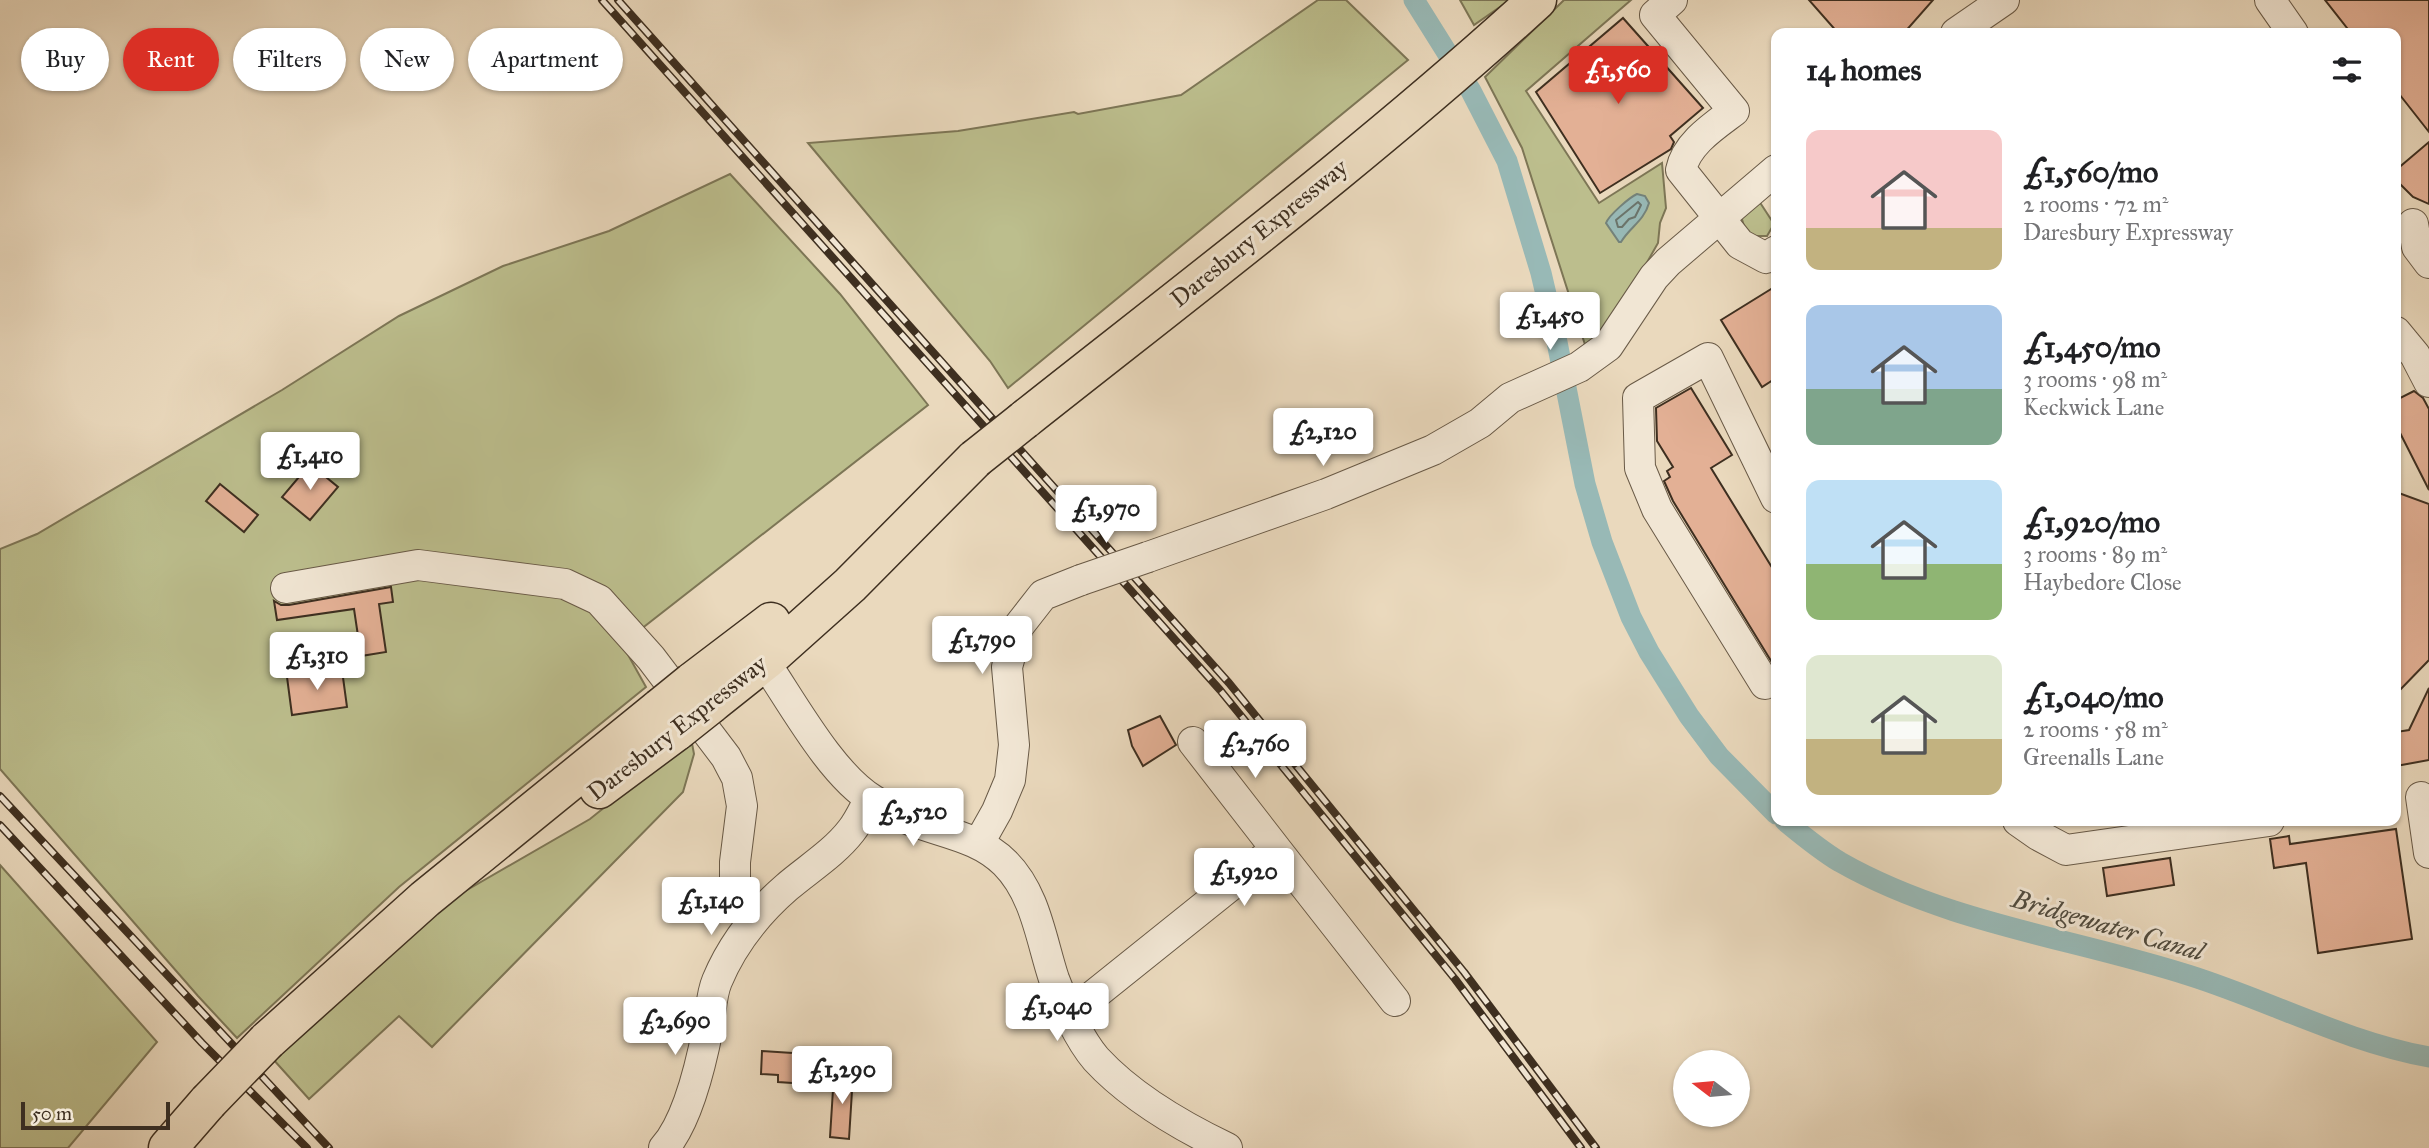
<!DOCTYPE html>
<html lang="en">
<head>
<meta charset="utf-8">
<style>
  :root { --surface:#fff; --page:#f2f2f2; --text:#202124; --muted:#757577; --accent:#d93025 }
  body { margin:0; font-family:"IM FELL Great Primer",serif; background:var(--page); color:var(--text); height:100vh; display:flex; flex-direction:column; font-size:26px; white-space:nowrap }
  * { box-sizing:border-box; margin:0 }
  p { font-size:23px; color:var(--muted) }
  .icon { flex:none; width:38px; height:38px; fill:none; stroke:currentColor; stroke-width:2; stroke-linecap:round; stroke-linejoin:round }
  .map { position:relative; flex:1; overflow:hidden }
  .side { position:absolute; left:1771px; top:28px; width:630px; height:798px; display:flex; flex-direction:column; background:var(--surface); border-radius:14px; box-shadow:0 2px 5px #0004 }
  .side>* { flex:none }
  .guide { position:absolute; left:21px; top:28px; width:665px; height:63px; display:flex; gap:14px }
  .needle { width:46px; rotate:286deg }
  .fabs { position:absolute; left:1673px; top:1050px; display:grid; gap:14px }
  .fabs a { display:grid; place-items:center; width:77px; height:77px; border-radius:50%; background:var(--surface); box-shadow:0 2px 5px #0004; font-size:35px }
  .scale { position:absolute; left:21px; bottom:18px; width:149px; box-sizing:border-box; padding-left:7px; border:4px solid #3e2f20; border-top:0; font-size:19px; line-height:24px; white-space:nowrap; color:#3e2f20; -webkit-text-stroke:5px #f1e6d4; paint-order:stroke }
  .price { position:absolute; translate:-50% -60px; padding:0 16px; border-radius:7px; background:#fff; color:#222; font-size:23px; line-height:46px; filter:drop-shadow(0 2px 4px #0008) }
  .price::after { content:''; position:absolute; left:50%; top:42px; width:21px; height:16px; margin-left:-10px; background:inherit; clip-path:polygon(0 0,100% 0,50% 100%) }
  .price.selected { background:var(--accent); color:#fff }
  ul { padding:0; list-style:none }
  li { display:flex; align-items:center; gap:21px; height:175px; padding:0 35px }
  li span { display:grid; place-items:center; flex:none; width:196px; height:140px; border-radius:14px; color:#555 }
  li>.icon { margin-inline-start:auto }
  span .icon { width:84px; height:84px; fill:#fffc; stroke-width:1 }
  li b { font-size:30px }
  h2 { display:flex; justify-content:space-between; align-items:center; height:84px; padding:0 35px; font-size:30px }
  .chip { padding:0 24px; border-radius:32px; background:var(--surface); box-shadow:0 2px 5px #0004; font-size:24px; line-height:63px }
  .chip.selected { background:var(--accent); color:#fff }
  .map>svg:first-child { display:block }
</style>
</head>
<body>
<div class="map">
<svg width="2429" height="1148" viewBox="0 0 2429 1148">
  <rect width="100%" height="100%" fill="#ead9bd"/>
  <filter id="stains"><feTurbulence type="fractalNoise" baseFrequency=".00286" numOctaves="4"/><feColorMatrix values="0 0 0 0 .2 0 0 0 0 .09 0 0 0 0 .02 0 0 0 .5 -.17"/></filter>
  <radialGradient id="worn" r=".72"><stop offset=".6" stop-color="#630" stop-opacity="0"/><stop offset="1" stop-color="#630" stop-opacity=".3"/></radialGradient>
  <path fill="#bcbe8d" stroke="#7d7656" stroke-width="2" d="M1318,0H1346L1408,60L1008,388L990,361L808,143L958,131L1074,112L1078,114L1181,95Z
    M1460,0H1510L1474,25Z
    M1564,0H1631L1526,91L1599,203L1662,163L1666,208L1660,223L1658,243L1637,280L1588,354L1522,148L1485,77Z
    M730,174L840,294L928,405L622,644L646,687L399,887L237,1038L198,996L0,769V549L37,534L282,390L399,316L503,266L609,231Z
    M1759,201L1774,224L1767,236H1747L1741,216Z
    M691,738L694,754L683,792L432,1047L399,1016L309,1099L272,1058L448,901L590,819Z
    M0,865L157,1042L68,1148H0Z"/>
  <path fill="#98b9b6" stroke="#74827a" stroke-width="2" d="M1637,194L1645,196L1649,203C1644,221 1630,227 1621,242H1619L1606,223C1609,215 1630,197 1637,194Z"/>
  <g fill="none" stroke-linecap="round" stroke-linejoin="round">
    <path stroke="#6b746b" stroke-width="2" d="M1638,202L1641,205L1635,217L1629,219L1622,227H1618L1616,220Z"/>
    <path stroke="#98b9b6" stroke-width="21" d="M1414,0L1471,91L1507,161L1541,273L1556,337L1585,484L1602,542L1631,617L1649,652L1689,716L1719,756L1776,814
      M1785,821C1802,835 1820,850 1840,862C1947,923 2072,938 2188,975C2268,1000 2346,1042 2429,1057"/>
  </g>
  <path fill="#e3b095" stroke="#3e2f20" stroke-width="2" d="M1809,0H1933L1904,33H1838Z
    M2325,0H2429V132L2396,90V33H2351Z
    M1623,18L1703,108L1670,136L1674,142L1671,149L1600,193L1536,92Z
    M2429,142V204L2413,197L2396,180V170Z
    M1776,286V378L1762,387L1721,320Z
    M1691,388L1732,455L1711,468L1776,574V669L1673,501L1664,481L1670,477L1667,471L1673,467L1657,441L1656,408Z
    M2414,391L2423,398L2429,409V490L2396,425V400Z
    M310,464L338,487L310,520L282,497Z
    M220,484L258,515L244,532L206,501Z
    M2396,492L2429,504V660L2396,694Z
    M391,587L393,602L379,604L386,652L361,656L354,609L277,620L274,601L281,605H289Z
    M342,670L347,707L292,715L287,677Z
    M2429,688V760L2396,766V732L2409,730Z
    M1160,716L1176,745L1143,766L1132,746L1128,730Z
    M2396,829L2412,939L2318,953L2306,863L2274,868L2270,839L2289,836L2290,844Z
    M2170,858L2174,885L2107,896L2103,868Z
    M762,1051L823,1055L822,1085L778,1082V1075L761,1074Z
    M834,1074L853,1075L849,1139L830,1137Z"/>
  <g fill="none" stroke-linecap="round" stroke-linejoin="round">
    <defs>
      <path id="minor" d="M1672,0L1655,15L1734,111C1714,126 1686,144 1681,170L1740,244L1766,258L1776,251
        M2270,0L2293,33
        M1956,33L2004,0
        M2413,224L2417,247L2429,263
        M2396,332L2415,355L2429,382
        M1148,557L1326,494L1433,450L1480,423L1510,398L1579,367L1608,346L1654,277L1668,262L1776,170
        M286,588L418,565L565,584L599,600L651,658L726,757L737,778L742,806L735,862V889L745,909L755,919
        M753,645C786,690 827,772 873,800C884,807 897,815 910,820C943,833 979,837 1005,863C1036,894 1041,940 1054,979C1063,1004 1079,1039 1096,1059C1131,1097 1181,1126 1227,1148
        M1765,684L1657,509L1640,468L1638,398L1708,358L1776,498
        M1193,742L1276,849
        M2421,797L2429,853
        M2018,821L2038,835L2066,850L2269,821
        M979,843L997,811L1010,780L1014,745L1007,667L1018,627L1043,595L1081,580
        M1069,1015L1276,849L1395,1001
        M664,1148C688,1121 701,1064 708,1028C711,1013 711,995 717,981C732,945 757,913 787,887C808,869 834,853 851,831C859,821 864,809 870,798"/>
      <path id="major" d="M1024,420C1197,283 1374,149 1537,0
        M692,682L771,622
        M711,704L765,661L850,585L975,459
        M599,789L677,731
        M267,1041L425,899L660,708
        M168,1148L208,1102"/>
    </defs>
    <use href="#minor" stroke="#695a47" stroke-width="32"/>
    <use href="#major" stroke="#3e2f20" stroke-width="41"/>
    <use href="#minor" stroke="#f1e6d4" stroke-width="30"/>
    <use href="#major" stroke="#ead9bd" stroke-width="38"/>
    <defs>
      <path id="rail" d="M602,0L1220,690L1455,979L1581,1148
        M618,0L1229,683L1464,972L1596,1148
        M0,796L329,1148
        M0,825L202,1043L307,1148"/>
    </defs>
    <use href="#rail" stroke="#3e2f20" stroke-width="8"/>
    <use href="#rail" stroke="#f1e6d4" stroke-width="5" stroke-dasharray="16" stroke-linecap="butt"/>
    <defs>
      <path id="minor-bridge" d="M1081,580L1148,557"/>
      <path id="major-bridge" d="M975,459L1024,420
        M660,708L692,682
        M677,731L711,704
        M208,1102L267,1041"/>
    </defs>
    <use href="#minor-bridge" stroke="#695a47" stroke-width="32" stroke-linecap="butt"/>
    <use href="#major-bridge" stroke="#3e2f20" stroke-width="41" stroke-linecap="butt"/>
    <use href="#minor-bridge" stroke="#f1e6d4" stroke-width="30"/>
    <use href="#major-bridge" stroke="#ead9bd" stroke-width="38"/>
  </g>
  <g text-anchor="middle" stroke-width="6" stroke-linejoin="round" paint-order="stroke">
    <g font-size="24" fill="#3e2f20" stroke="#f1e6d4">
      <text transform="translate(1259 233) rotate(-39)" y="8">Daresbury Expressway</text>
      <text transform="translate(677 728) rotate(-38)" y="8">Daresbury Expressway</text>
    </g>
    <g font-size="26" font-style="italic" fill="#504b3e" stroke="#f1e6d4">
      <text transform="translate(2108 925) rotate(16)" y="9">Bridgewater Canal</text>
    </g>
  </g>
  <rect width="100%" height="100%" filter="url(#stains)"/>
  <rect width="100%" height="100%" fill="url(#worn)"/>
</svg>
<div class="fabs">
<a><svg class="needle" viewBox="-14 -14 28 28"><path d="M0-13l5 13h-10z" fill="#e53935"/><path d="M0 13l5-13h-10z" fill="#757577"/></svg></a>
</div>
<div class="scale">50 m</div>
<b class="price selected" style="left:1618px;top:106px">£1,560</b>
<b class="price" style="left:1550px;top:352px">£1,450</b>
<b class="price" style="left:1323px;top:468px">£2,120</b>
<b class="price" style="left:310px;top:492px">£1,410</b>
<b class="price" style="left:1106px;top:545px">£1,970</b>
<b class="price" style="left:982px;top:676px">£1,790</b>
<b class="price" style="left:317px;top:692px">£1,310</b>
<b class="price" style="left:1255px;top:780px">£2,760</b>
<b class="price" style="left:913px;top:848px">£2,520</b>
<b class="price" style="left:1244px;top:908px">£1,920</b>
<b class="price" style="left:711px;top:937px">£1,140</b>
<b class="price" style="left:1057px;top:1043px">£1,040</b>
<b class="price" style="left:675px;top:1057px">£2,690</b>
<b class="price" style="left:842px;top:1106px">£1,290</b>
<div class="guide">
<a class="chip">Buy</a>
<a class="chip selected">Rent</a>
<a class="chip">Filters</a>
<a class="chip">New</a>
<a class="chip">Apartment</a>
</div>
<section class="side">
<h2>14 homes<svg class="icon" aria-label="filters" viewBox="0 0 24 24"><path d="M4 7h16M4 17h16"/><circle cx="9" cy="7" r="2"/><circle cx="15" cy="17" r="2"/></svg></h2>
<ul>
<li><span style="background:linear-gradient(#f6c9c9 70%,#c2b280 0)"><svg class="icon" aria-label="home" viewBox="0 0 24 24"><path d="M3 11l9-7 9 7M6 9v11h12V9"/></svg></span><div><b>£1,560/mo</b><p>2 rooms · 72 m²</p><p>Daresbury Expressway</p></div></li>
<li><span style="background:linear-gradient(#a9c7e8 60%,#7fa58c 0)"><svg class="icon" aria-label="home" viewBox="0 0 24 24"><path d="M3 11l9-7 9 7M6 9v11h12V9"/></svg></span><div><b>£1,450/mo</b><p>3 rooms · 98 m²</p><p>Keckwick Lane</p></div></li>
<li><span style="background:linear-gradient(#bfe0f5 60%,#8fb573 0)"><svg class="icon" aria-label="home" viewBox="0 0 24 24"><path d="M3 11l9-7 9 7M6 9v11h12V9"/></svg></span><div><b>£1,920/mo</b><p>3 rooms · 89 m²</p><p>Haybedore Close</p></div></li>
<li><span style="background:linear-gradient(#dfe7d0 60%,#c2b280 0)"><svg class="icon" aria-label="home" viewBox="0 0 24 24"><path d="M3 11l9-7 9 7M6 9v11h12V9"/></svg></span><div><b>£1,040/mo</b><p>2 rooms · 58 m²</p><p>Greenalls Lane</p></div></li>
</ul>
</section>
</div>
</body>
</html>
